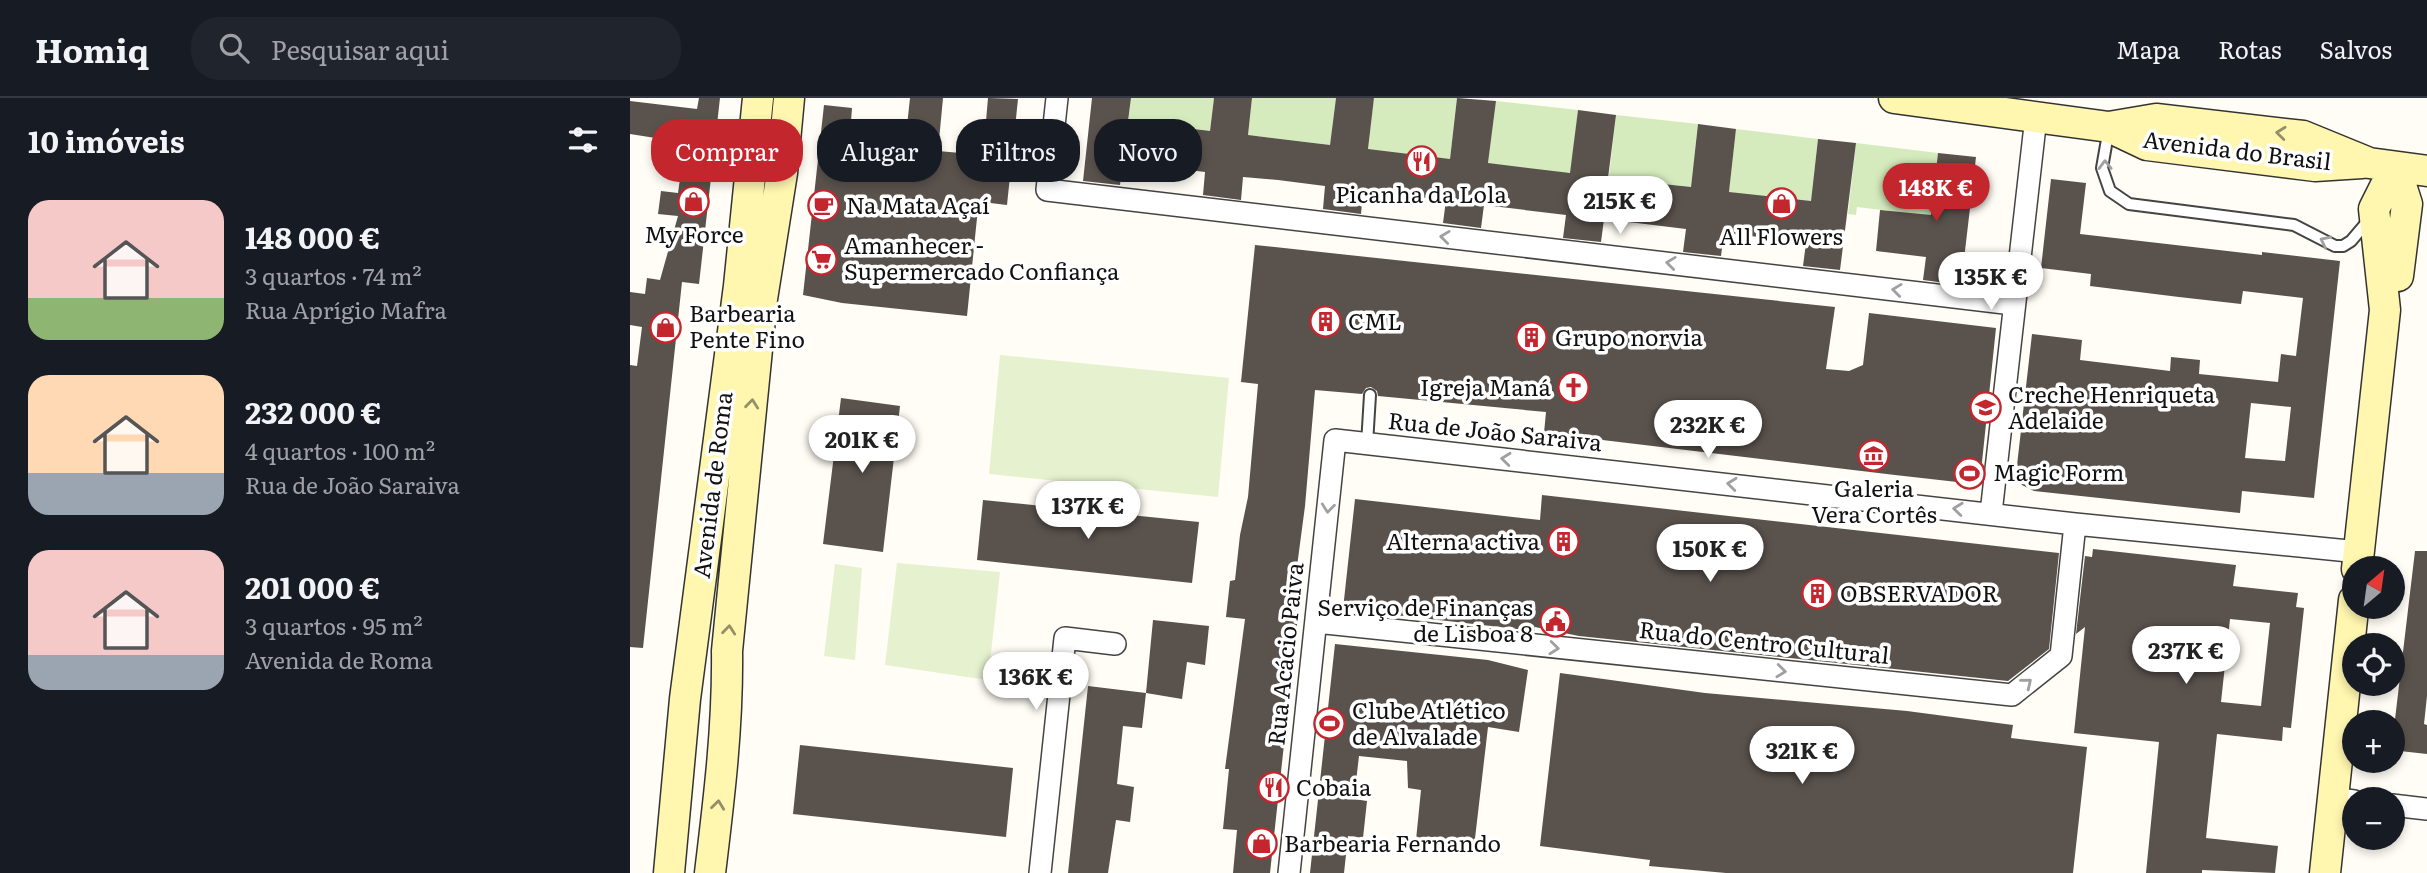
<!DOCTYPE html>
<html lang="pt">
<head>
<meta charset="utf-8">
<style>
  :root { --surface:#171b24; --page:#20242c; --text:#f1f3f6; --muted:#9ea1a6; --line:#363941; --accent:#c4262e }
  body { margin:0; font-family:Literata,serif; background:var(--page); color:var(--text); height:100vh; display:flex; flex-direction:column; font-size:26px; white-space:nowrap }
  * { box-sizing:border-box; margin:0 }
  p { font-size:23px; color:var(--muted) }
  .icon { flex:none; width:38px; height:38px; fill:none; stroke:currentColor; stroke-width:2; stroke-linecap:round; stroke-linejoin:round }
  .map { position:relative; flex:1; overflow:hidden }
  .side { display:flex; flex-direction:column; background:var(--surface); width:630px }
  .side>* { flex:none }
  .banner { position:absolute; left:21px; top:21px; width:665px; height:63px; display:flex; gap:14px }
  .needle { width:46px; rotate:29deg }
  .tools { position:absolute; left:1712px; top:458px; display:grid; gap:14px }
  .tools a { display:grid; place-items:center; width:63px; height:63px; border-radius:50%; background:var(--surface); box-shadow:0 4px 10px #0003; font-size:35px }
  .price { position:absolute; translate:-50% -60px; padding:0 16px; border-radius:24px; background:#fff; color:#222; font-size:23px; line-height:46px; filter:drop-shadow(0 2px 4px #0008) }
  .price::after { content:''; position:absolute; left:50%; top:42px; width:21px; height:16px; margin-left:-10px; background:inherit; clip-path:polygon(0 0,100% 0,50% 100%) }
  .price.current { background:var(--accent); color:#fff }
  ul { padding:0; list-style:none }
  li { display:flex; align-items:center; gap:21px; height:175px; padding:0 28px }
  li span { display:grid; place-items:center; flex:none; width:196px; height:140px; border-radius:21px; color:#555 }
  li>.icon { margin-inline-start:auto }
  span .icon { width:84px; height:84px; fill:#fffc; stroke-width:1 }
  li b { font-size:30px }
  h2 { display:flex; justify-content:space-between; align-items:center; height:84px; padding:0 28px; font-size:30px }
  .chip { padding:0 24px; border-radius:28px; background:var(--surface); box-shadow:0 4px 10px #0003; font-size:24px; line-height:63px }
  .chip.current { background:var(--accent); color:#fff }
  header { display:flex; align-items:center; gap:42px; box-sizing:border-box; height:98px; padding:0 35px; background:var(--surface); border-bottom:2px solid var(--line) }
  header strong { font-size:33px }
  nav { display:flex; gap:38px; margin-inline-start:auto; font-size:24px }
  .search { width:490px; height:63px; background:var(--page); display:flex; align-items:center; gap:18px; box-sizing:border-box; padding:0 24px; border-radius:28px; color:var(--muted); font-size:26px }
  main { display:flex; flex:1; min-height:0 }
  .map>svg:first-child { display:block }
</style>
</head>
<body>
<header>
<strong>Homiq</strong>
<div class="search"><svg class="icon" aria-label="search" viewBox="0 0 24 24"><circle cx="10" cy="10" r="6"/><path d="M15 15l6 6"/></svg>Pesquisar aqui</div>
<nav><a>Mapa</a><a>Rotas</a><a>Salvos</a></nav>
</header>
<main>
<section class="side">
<h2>10 imóveis<svg class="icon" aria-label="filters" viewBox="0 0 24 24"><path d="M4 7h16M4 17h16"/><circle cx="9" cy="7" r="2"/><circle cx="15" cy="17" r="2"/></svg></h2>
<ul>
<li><span style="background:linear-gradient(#f6c9c9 70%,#8fb573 0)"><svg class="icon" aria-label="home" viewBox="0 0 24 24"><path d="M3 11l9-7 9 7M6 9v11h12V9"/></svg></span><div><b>148 000 €</b><p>3 quartos · 74 m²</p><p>Rua Aprígio Mafra</p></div></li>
<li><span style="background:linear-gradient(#ffd9b3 70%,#9aa5b1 0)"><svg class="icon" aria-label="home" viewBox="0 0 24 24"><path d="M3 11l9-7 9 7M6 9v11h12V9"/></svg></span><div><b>232 000 €</b><p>4 quartos · 100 m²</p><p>Rua de João Saraiva</p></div></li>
<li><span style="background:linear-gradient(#f6c9c9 75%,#9aa5b1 0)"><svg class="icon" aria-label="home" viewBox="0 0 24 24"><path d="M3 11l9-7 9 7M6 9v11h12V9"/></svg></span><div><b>201 000 €</b><p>3 quartos · 95 m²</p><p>Avenida de Roma</p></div></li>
</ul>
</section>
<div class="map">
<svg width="1797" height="775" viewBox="0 0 1797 775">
  <rect width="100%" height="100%" fill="#fffdf5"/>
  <path fill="#d5ebbd" d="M501,0H584L579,41L572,40V32L506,24L497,31Z
    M622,0H706L699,55L692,46L626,38L617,45Z
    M744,0H827L819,69L737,59Z
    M866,3L948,12L940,83L857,73Z
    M986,17L1068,26L1060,97L1052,88L987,81L978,87Z
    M1106,31L1188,41L1180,111L1098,102Z
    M1226,45L1308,55L1300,125L1292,117L1227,109L1226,117L1218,116Z"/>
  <path fill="#e6f2cf" d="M370,257L599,280L588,399L359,376Z
    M267,465L370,474L358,582L255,567Z
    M205,466L232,470L225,562L194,558Z"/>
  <path fill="#5a524d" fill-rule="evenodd" d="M69,0H90L69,186L52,184L13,550L0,549V267L7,268L12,229L0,227V194L15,196L17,180L30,182L48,118L28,116L31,93L48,95L50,81L59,83L64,46L0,36V3L67,11Z
    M280,0H313L308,53L353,57L358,0L388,1L377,107L352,104L347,120L337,218L212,205L173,197L194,7L222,10L221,23L277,28Z
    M462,0H501L498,23L580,33L584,0H622L618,37L700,47L706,0H744L738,51L820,61L827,0L866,3L858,65L940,75L948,12L986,17L978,80L1061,89L1068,26L1106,31L1099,94L1181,103L1188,41L1226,45L1210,172L1173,168L1176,145L1129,139L1094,135L1091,158L1053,154L1056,131L974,121L971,144L933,140L936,117L854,107L851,130L813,125L816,102L733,93L731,116L693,111L695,88L648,82L613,79L611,102L573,97L575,74L528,68L493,64L490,87L453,83Z
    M1308,55L1346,59L1331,187L1293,182L1296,159L1246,153L1250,112L1301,117Z
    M1421,81L1456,85L1450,136L1632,157V154L1710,163L1684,400L1612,393L1610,415L1404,393L1392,387L1388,382L1386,376L1402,236L1452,242L1450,262L1540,273L1541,259L1570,262L1569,276L1648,284L1651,256L1666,258L1673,200L1613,193L1611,206L1549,199L1460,188L1461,176L1411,170ZM1621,305L1661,309L1655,363L1615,360Z
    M625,147L1205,209L1196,271L1219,273L1233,267L1239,215L1366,230L1352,364L1348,374L1336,385L1265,377L914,335L916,314L748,298L747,293L741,289L736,290L732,296L685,292L675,408L664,491L667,527L640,775H603L607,732L593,731L599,671H595L615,521L596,519L600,483L605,482L610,437L618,399L628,286L611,284Z
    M211,300L270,308L253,454L193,446Z
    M912,397L1429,455L1419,551L1378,583L949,538L905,529V533L713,511L725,401L910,422Z
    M353,402L569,424L562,485L347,462Z
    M1463,451L1606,467L1603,488L1668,495L1666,509L1674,510L1661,630L1653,629L1652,643L1587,636L1576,740L1648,748L1645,775L1572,772V775H1516L1529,644L1444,635L1455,529L1446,536L1455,458L1462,459ZM1600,521L1640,525L1631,608L1591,604Z
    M1785,453H1797V598L1794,626L1797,627V656L1770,653L1771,639L1763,638Z
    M523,522L579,528L575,567L557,564L552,601L516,595Z
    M705,546L858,562L898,572L889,634L858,629L844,749L786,742L791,692L778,690L777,663L729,658L724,701L737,703L733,740L718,738L714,775H680Z
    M930,575L1075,595L1277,613L1383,627L1381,640L1457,649L1443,775H1096L1019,768L1020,762L910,748Z
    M458,588L516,595L512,630L493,628L487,686L504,689L500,724L486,722L478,775H438Z
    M170,647L383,670L376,739L163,716Z"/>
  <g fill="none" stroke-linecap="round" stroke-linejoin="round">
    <defs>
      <path id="lane" d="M1479,30L1472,70L1480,93L1499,106L1664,127L1705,148H1713L1721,143L1738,123
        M737,346L740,297"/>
      <path id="street" d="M427,0L417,92L1383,206
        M1361,415L1406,19
        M686,524L1382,597L1431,558L1445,426
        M1702,700L1724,703
        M1762,707L1797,711
        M410,775L435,540L485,546
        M659,775L705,342L1445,426L1729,454"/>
      <path id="secondary" d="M1264,0L1479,29L1526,21L1673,38L1739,65L1797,73
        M1479,29L1517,47L1685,68L1732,65
        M1765,69L1777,106L1768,178
        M1727,471L1755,212L1744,111L1765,69
        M39,775L55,601L109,188L128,0
        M80,775C89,701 98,628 97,553L132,201L152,75L159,0
        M1695,775L1724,502"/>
    </defs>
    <use href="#lane" stroke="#444" stroke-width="14"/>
    <use href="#street" stroke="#444" stroke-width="24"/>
    <use href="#secondary" stroke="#333" stroke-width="33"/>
    <use href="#lane" stroke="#fff" stroke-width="10"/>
    <use href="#street" stroke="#fff" stroke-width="21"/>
    <use href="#secondary" stroke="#fff6b0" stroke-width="30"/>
  </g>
  <defs><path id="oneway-chevron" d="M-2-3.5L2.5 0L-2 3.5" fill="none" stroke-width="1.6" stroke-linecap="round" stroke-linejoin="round" transform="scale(1.75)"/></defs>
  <g stroke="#948f68">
    <use href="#oneway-chevron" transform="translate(1651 35) rotate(-174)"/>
    <use href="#oneway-chevron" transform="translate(122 306) rotate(-84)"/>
    <use href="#oneway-chevron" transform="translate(99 532) rotate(-84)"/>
    <use href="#oneway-chevron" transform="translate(88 707) rotate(-83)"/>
  </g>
  <g stroke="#a0a0a0">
    <use href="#oneway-chevron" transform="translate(1475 67) rotate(-91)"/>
    <use href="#oneway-chevron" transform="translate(815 139) rotate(-173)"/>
    <use href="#oneway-chevron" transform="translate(1695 143) rotate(-154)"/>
    <use href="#oneway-chevron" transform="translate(1041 165) rotate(-173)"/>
    <use href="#oneway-chevron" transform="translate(1267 192) rotate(-173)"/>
    <use href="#oneway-chevron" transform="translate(876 361) rotate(-174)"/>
    <use href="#oneway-chevron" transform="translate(1102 386) rotate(-174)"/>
    <use href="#oneway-chevron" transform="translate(698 410) rotate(96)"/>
    <use href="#oneway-chevron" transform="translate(1328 411) rotate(-174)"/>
    <use href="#oneway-chevron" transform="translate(924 550) rotate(6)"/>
    <use href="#oneway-chevron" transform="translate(1151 573) rotate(6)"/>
    <use href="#oneway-chevron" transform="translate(1397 585) rotate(-39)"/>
  </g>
  <defs>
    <symbol id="restaurant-ring" viewBox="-11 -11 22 22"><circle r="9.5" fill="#fff" stroke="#c4262e" stroke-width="1.5"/><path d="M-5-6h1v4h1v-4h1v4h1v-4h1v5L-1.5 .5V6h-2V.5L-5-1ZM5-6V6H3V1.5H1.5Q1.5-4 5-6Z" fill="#c4262e"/></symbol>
    <symbol id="shop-ring" viewBox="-11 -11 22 22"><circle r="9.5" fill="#fff" stroke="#c4262e" stroke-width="1.5"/><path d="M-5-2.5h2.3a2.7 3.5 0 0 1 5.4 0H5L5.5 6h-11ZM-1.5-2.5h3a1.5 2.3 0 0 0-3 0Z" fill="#c4262e"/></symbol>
    <symbol id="cafe-ring" viewBox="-11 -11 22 22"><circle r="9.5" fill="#fff" stroke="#c4262e" stroke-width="1.5"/><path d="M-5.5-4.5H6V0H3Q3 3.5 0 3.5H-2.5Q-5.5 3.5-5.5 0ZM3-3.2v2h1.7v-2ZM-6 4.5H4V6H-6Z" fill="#c4262e"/></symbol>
    <symbol id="supermarket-ring" viewBox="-11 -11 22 22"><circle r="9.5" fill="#fff" stroke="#c4262e" stroke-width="1.5"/><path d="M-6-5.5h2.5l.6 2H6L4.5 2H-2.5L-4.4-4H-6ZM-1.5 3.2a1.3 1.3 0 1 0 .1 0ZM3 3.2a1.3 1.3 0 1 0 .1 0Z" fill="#c4262e"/></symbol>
    <symbol id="building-ring" viewBox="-11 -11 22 22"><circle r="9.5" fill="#fff" stroke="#c4262e" stroke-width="1.5"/><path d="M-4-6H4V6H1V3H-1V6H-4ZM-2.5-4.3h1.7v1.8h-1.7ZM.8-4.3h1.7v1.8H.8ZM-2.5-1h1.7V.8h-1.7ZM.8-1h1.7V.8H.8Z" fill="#c4262e"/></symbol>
    <symbol id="church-ring" viewBox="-11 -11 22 22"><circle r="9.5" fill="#fff" stroke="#c4262e" stroke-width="1.5"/><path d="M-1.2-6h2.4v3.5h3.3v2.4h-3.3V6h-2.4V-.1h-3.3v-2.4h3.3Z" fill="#c4262e"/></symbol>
    <symbol id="school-ring" viewBox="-11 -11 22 22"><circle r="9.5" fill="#fff" stroke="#c4262e" stroke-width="1.5"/><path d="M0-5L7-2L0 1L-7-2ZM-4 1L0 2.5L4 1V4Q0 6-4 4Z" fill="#c4262e"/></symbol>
    <symbol id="museum-ring" viewBox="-11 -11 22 22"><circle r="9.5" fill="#fff" stroke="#c4262e" stroke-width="1.5"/><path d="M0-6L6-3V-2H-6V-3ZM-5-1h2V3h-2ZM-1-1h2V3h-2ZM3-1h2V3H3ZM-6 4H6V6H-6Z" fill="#c4262e"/></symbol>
    <symbol id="stadium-ring" viewBox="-11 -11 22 22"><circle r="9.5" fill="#fff" stroke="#c4262e" stroke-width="1.5"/><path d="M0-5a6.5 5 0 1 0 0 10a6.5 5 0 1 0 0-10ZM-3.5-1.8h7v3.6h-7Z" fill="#c4262e"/></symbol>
    <symbol id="civic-ring" viewBox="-11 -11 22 22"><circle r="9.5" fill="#fff" stroke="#c4262e" stroke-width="1.5"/><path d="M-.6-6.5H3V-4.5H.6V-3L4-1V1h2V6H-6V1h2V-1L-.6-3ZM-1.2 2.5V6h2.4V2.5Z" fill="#c4262e"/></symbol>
  </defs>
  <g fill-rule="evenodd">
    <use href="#restaurant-ring" x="774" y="46" width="35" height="35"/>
    <use href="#shop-ring" x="46" y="86" width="35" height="35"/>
    <use href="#shop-ring" x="1134" y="88" width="35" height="35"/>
    <use href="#cafe-ring" x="176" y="90" width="35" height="35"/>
    <use href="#supermarket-ring" x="174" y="144" width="35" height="35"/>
    <use href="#building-ring" x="678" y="206" width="35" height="35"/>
    <use href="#shop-ring" x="18" y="212" width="35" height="35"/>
    <use href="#building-ring" x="884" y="222" width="35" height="35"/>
    <use href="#church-ring" x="926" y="272" width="35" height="35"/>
    <use href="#school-ring" x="1338" y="292" width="35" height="35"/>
    <use href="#museum-ring" x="1226" y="340" width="35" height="35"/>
    <use href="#stadium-ring" x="1322" y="358" width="35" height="35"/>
    <use href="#building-ring" x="916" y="426" width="35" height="35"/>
    <use href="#building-ring" x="1170" y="478" width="35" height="35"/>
    <use href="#civic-ring" x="908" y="506" width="35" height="35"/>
    <use href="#stadium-ring" x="682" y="608" width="35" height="35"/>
    <use href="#restaurant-ring" x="626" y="672" width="35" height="35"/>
    <use href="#shop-ring" x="614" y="728" width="35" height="35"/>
  </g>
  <g text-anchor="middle" stroke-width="7" stroke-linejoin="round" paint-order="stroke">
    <g font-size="23" fill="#111" stroke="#fff">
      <text transform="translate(1607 53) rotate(7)" y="8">Avenida do Brasil</text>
      <text transform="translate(865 334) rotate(6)" y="8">Rua de João Saraiva</text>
      <text transform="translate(83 387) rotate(-83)" y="8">Avenida de Roma</text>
      <text transform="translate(1134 545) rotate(6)" y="8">Rua do Centro Cultural</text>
      <text transform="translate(656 556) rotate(-84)" y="8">Rua Acácio Paiva</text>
    </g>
    <g font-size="23" fill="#111" stroke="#fff" text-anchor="start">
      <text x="791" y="105" text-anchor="middle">Picanha da Lola</text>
      <text x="216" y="116">Na Mata Açaí</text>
      <text x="64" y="145" text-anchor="middle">My Force</text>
      <text x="1151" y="147" text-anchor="middle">All Flowers</text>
      <text x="214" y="156">Amanhecer -<tspan x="214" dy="26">Supermercado Confiança</tspan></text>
      <text x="59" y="224">Barbearia<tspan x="59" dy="26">Pente Fino</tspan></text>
      <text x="718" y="232">CML</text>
      <text x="925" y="248">Grupo norvia</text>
      <text x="921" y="298" text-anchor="end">Igreja Maná</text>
      <text x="1378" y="305">Creche Henriqueta<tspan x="1378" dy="26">Adelaide</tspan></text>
      <text x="1363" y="383">Magic Form</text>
      <text x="1244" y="399" text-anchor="middle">Galeria<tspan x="1244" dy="26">Vera Cortês</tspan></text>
      <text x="910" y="452" text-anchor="end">Alterna activa</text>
      <text x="1210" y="504">OBSERVADOR</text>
      <text x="903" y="518" text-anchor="end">Serviço de Finanças<tspan x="903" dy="26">de Lisboa 8</tspan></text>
      <text x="722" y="621">Clube Atlético<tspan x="722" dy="26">de Alvalade</tspan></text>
      <text x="666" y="698">Cobaia</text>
      <text x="654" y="754">Barbearia Fernando</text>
    </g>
  </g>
</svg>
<div class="tools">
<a><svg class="needle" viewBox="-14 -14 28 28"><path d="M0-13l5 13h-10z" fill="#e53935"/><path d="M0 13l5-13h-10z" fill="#9ea1a6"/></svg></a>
<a><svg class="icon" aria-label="locate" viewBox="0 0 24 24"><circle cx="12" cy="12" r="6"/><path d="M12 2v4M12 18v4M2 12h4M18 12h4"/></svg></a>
<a>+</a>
<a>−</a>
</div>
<b class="price current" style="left:1306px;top:125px">148K €</b>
<b class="price" style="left:990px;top:138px">215K €</b>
<b class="price" style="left:1361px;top:214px">135K €</b>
<b class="price" style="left:1078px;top:362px">232K €</b>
<b class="price" style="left:232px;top:377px">201K €</b>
<b class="price" style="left:458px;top:443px">137K €</b>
<b class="price" style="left:1080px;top:486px">150K €</b>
<b class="price" style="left:1556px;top:588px">237K €</b>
<b class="price" style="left:406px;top:614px">136K €</b>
<b class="price" style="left:1172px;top:688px">321K €</b>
<div class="banner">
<a class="chip current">Comprar</a>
<a class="chip">Alugar</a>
<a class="chip">Filtros</a>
<a class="chip">Novo</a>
</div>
</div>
</main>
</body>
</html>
